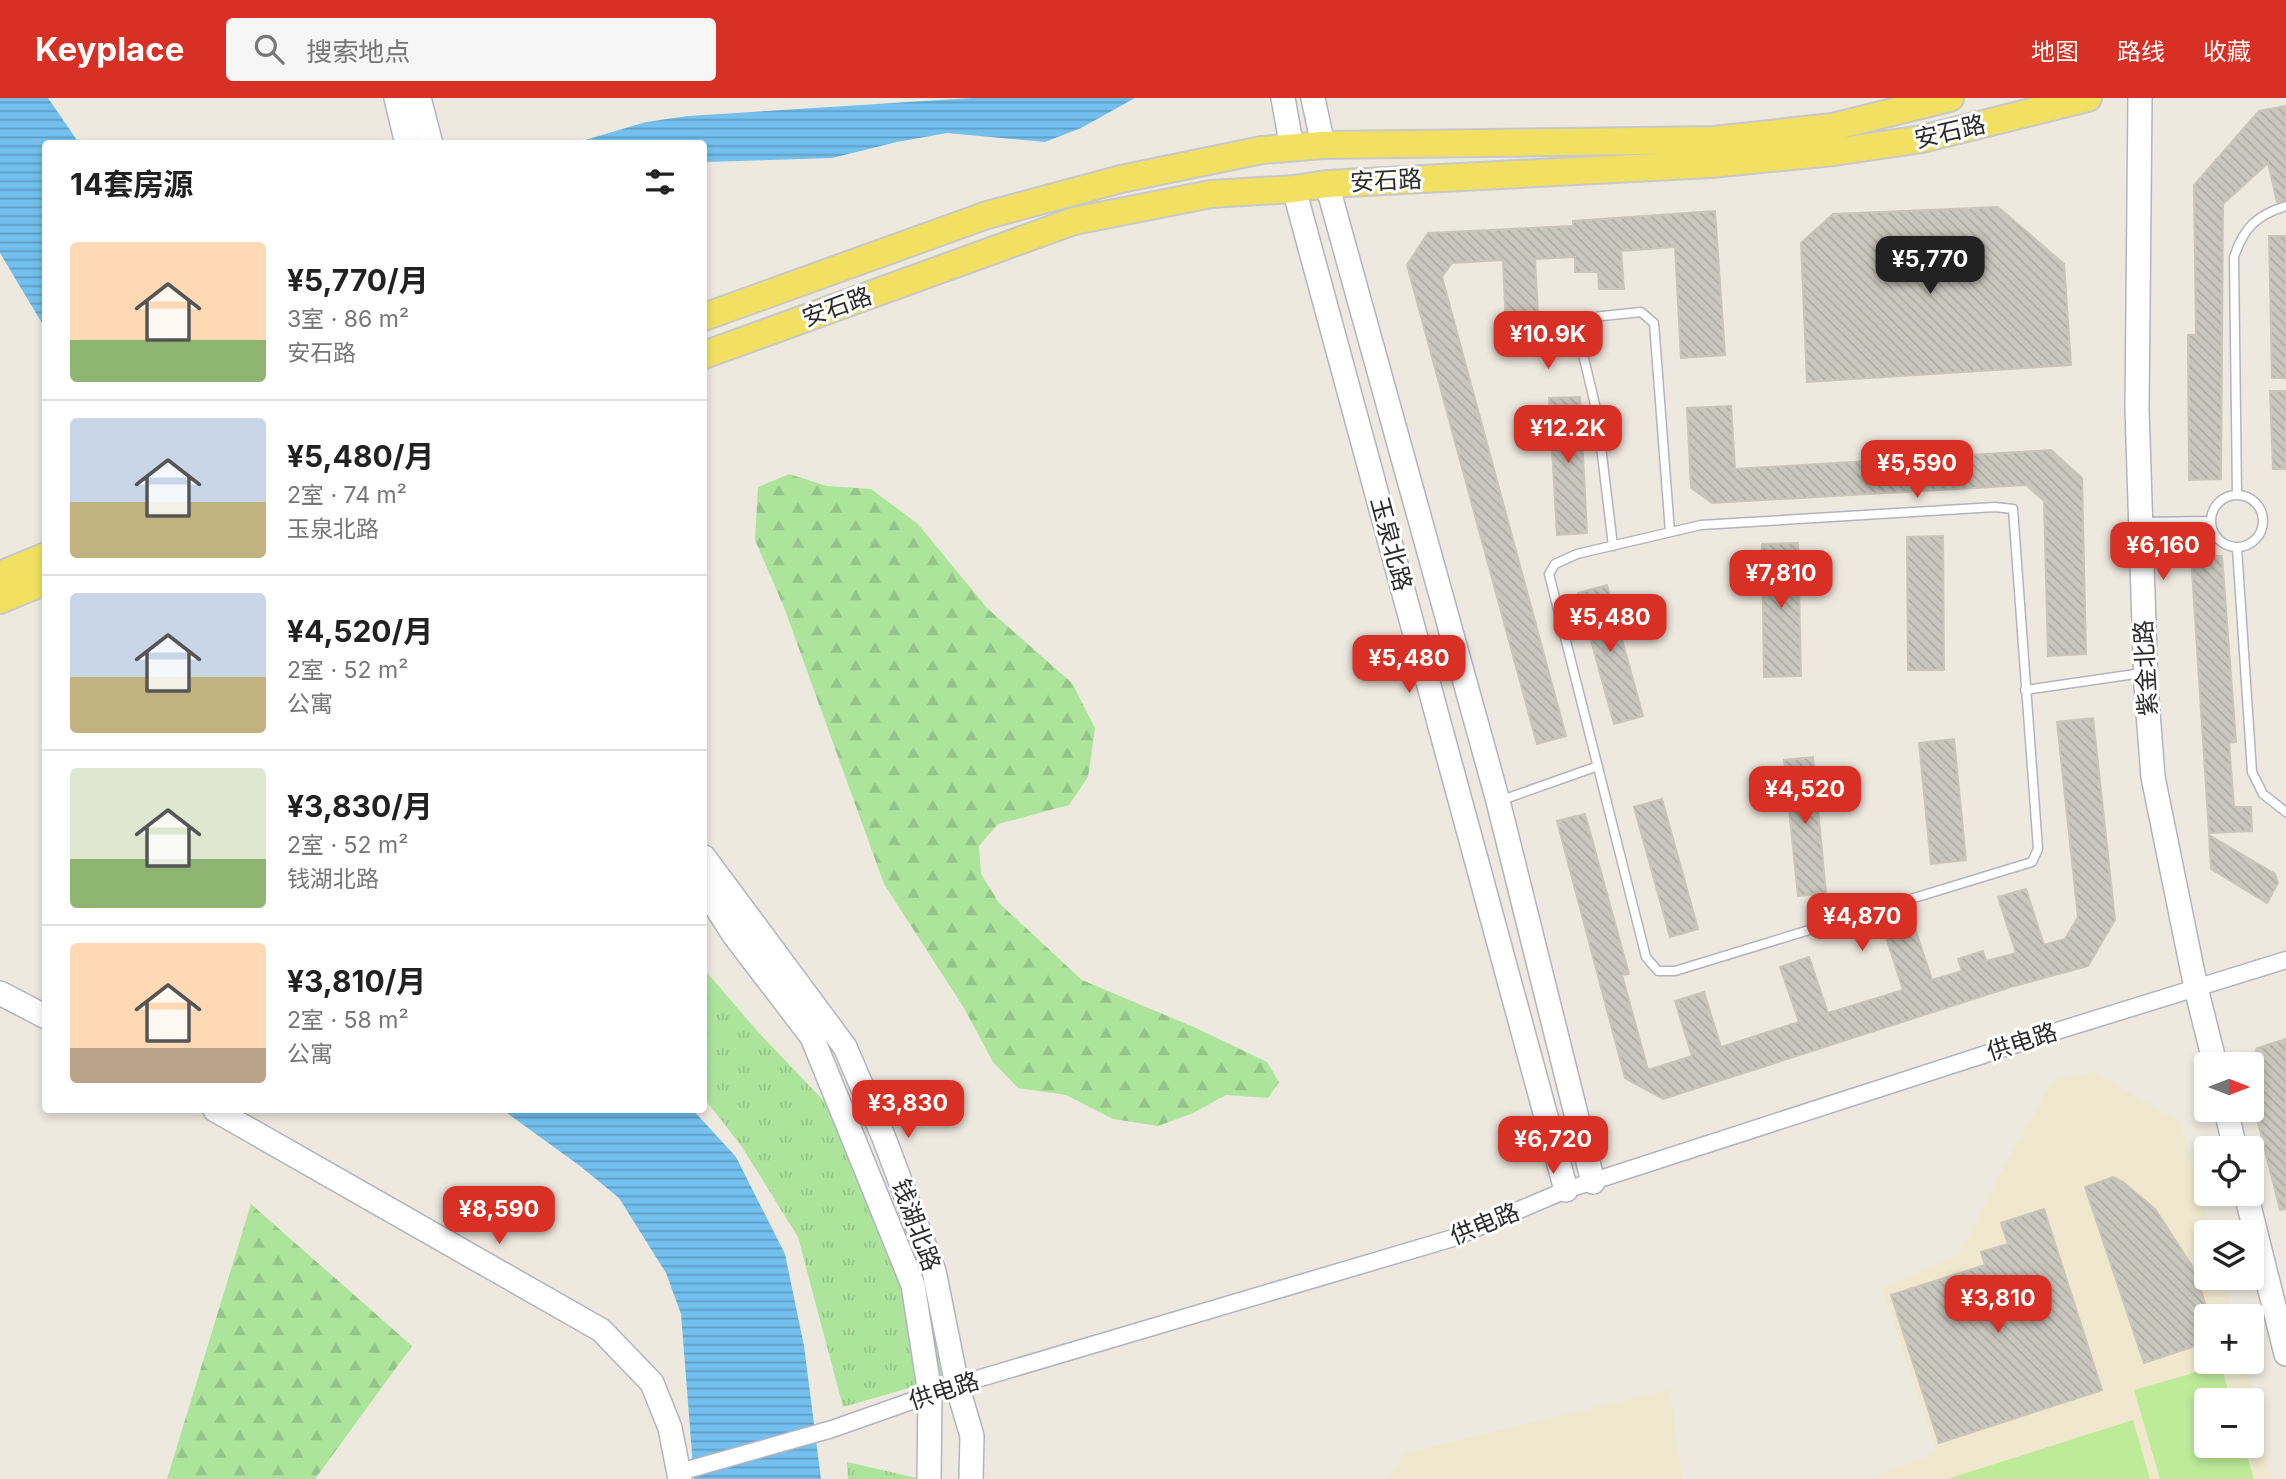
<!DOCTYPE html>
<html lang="zh">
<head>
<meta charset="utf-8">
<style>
  :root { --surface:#fff; --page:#f6f6f6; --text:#222; --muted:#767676; --line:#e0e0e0; --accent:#d93025 }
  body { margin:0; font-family:Inter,"Noto Sans SC",sans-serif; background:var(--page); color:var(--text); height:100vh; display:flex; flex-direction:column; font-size:26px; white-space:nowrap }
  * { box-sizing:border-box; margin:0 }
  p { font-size:23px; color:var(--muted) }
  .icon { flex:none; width:38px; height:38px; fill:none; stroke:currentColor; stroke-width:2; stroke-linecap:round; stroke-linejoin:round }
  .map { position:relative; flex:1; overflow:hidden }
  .side { position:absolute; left:42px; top:42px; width:665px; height:973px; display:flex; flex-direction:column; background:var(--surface); border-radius:7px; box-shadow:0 4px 10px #0003 }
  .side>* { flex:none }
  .needle { width:46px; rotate:90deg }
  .fabs { position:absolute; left:2194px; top:954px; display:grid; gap:14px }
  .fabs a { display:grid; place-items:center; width:70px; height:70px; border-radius:7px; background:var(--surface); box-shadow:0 4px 10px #0003; font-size:35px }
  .price { position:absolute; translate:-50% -60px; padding:0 16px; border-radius:14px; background:var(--accent); color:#fff; font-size:23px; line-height:46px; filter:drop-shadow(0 2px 4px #0008) }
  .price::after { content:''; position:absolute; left:50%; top:42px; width:21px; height:16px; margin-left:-10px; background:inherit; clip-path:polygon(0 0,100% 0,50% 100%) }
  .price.current { background:#222; color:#fff }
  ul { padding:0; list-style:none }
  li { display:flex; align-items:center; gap:21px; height:175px; padding:0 28px }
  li+li { border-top:2px solid var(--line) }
  li span { display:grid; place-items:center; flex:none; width:196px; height:140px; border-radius:7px; color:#555 }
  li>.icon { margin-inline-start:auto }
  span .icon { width:84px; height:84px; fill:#fffc; stroke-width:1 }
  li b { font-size:30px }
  h2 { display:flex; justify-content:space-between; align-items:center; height:84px; padding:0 28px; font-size:30px }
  header { display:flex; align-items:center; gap:42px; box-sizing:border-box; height:98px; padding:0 35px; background:var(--accent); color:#fff }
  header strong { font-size:33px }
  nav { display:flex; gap:38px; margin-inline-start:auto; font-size:24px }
  .search { width:490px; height:63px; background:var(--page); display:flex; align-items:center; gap:18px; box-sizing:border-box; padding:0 24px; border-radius:7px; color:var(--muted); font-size:26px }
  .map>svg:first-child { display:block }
</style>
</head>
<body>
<header>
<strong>Keyplace</strong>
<div class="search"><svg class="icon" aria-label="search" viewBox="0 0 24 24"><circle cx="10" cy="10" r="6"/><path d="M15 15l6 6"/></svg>搜索地点</div>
<nav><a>地图</a><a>路线</a><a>收藏</a></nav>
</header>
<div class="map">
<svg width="2286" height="1381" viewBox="0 0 2286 1381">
  <defs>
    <pattern id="grass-tufts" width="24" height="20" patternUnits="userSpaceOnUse" patternTransform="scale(1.75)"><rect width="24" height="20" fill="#ace49c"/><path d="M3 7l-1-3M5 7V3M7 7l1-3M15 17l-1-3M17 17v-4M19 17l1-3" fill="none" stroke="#94c487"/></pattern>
    <pattern id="forest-firs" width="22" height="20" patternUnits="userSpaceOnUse" patternTransform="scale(1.75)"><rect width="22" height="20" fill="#ace49c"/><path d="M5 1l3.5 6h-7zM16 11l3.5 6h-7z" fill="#94c487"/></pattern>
    <pattern id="water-rules" width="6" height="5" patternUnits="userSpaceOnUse" patternTransform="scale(1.75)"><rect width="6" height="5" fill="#73c0ef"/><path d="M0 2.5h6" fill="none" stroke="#5f9cc2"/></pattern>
    <pattern id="building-back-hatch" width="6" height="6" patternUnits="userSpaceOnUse" patternTransform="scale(1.75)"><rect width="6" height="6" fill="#c9c7bd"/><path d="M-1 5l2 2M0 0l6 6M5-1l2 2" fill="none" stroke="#adaba3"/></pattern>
  </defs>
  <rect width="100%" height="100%" fill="#eee9df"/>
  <path fill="#efe8cf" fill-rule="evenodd" d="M2095,974L2180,1024L2210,1134H2207V1180H2223L2234,1218H2207V1264H2246L2272,1381H1870L1937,1354L1882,1190L1959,1157L2001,1074L2053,982ZM2207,1302H2252V1348H2207Z
    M1670,1291L1682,1381H1388L1405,1355Z"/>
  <path fill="url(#grass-tufts)" d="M704,871L759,935L822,1001L879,1077L929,1193L951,1278L843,1309L798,1139L742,1049L704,1000Z
    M847,1364L921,1381H848Z"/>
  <path fill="url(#forest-firs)" d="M789,376L827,388L871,391L917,425L988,511L1072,585L1095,630L1088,679L1069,707L998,726L979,748L981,776L999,805L1082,882L1196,930L1267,964L1279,984L1268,1000L1226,997L1193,1015L1158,1028L1113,1021L1066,997L1018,990L993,964L964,910L884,786L785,512L755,442L758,389Z
    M251,1106L412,1248L315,1381H167Z"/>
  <path fill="#beeb98" d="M2221,1267L2231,1302H2207V1348H2244L2254,1381H2160L2134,1292Z
    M2133,1322L2150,1381H1947Z"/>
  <path fill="url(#water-rules)" d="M0,0H48L79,45L46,46L45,230L0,155Z
    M972,0H1135L1081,30L1045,44L947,35L897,44L832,60L704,64V46L575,45L646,24L688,18Z
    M503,1012H693L736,1059L785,1156L804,1248L821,1381H694L681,1216L666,1175L619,1100L580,1068Z"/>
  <path fill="url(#building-back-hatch)" stroke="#cac5b8" stroke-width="2" d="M2286,8V102L2277,104L2268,65L2223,106L2221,381L2189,382L2188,237H2196L2194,87L2259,13Z
    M1998,109L2064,166L2071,267L1807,284L1801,145L1833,116Z
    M1715,113L1725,257L1681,260L1675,149L1621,153L1624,191H1599L1598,174H1575V159L1535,161L1540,254L1507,255L1503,162L1452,165L1442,179L1566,638L1537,646L1407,167L1428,135L1573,128V123Z
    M2269,138H2286V280H2272Z
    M2270,293H2286V371H2273Z
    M1580,299L1587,435L1557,437L1549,300Z
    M1731,308L1735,371L2051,352L2082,380L2086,556L2048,558L2044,403L2026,387L1712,405L1691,390L1687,310Z
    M1943,438L1944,572H1908L1907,439Z
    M1798,445L1801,578L1764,579L1762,446Z
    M2213,448L2214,458H2222L2236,644L2229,645L2234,709H2251L2252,733L2209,735L2191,458H2199L2198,449Z
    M1607,487L1643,618L1614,626L1578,495Z
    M2093,620L2115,822L2088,868L2014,888L1663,1001L1625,980L1557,723L1585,716L1629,876L1622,877L1648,972L1692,958L1675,903L1704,894L1721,949L1799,924L1780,869L1809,859L1828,915L1903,892L1885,836L1914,827L1932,882L1962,873L1958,861L1983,853L1986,863L2016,855L1998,799L2026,791L2044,847L2065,841L2078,819L2057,624Z
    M1954,641L1966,762L1931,766L1919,645Z
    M1813,659L1826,795L1798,798L1784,662Z
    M1662,701L1698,831L1670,839L1634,709Z
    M2209,737L2275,776L2278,785L2267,805L2211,771Z
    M2286,941V1111L2280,1112L2252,1001V961L2257,950Z
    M2113,1079L2123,1084L2155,1111L2194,1171L2207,1211V1244L2144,1265L2085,1089Z
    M2044,1111L2102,1292L1939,1345L1891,1197L1985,1167L1981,1154L2008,1146L2001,1125Z"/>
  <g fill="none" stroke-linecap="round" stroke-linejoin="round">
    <defs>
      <path id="lane" d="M2237,397L2234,159C2244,129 2257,117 2286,108
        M2211 423a26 26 0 1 1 52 0a26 26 0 1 1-52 0Z
        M1995,409L2013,411L2038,751L2032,764L1675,873H1658L1646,859L1549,476L1555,466L1577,456L1701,427Z
        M2143,424L2210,423
        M1613,448L1597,315L1577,231L1584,220L1641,214L1654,225L1670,434
        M2237,450L2252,674L2263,696L2286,714
        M2025,592L2142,575
        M1502,702L1598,668"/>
      <path id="street" d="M680,1374L832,1331L957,1287L1453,1140L1566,1092L2057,933L2286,862"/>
      <path id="secondary" d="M396,0L407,46
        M419,0L431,46
        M1283,0L1292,50
        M1313,0L1323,47
        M2140,0L2137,311L2146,588L2153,679L2196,890L2215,966
        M1327,86L1498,703L1593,1084
        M1294,91L1566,1092
        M704,759L845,949L884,1040L934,1173L957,1287L972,1338L971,1381
        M704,790L734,837L812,939L913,1187L930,1296L929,1381
        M0,895L46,919
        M215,1012L601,1232L652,1285L670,1330L680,1381
        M2226,1012L2235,1050
        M2246,1096L2286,1256"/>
      <path id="primary" d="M704,219L987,117L1121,81L1262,52L1323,47L1714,42L1832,29L1950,0
        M704,257L1074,123L1211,96L1294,91L1327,86L1711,66L1834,54L1922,41L2088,0
        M0,477L46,458
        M0,502L46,483"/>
    </defs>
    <use href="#lane" stroke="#b2b3c0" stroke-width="11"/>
    <use href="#street" stroke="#b2b3c0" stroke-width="19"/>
    <use href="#secondary" stroke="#b2b3c0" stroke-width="26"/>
    <use href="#primary" stroke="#c8c8c8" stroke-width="30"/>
    <use href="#lane" stroke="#fff" stroke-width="8"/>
    <use href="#street" stroke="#fff" stroke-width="16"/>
    <use href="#secondary" stroke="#fff" stroke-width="23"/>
    <use href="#primary" stroke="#f1e061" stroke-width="26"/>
  </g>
  <g text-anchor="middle" stroke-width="6" stroke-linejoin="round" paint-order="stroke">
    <g font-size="24" fill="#2c2c2c" stroke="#fff">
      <text transform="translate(1950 34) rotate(-13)" y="8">安石路</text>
      <text transform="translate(1386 83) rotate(-3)" y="8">安石路</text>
      <text transform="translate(837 209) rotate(-20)" y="8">安石路</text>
      <text transform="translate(1391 446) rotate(75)" y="8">玉泉北路</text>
      <text transform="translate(2146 570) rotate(-93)" y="8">紫金北路</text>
      <text transform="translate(2022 944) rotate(-18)" y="8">供电路</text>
      <text transform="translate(1485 1126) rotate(-22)" y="8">供电路</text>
      <text transform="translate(916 1127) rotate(70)" y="8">钱湖北路</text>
      <text transform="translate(944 1293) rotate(-18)" y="8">供电路</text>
    </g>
  </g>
</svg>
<div class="fabs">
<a><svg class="needle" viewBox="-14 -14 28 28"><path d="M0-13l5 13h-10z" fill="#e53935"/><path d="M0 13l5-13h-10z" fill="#767676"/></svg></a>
<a><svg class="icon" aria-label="locate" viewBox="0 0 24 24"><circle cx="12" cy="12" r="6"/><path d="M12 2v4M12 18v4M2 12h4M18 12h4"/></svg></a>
<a><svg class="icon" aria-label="layers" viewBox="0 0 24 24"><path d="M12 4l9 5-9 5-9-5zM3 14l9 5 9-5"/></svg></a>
<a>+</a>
<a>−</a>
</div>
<b class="price current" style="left:1930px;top:198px">¥5,770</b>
<b class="price" style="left:1548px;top:273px">¥10.9K</b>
<b class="price" style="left:1568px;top:367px">¥12.2K</b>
<b class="price" style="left:1917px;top:402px">¥5,590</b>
<b class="price" style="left:2163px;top:484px">¥6,160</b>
<b class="price" style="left:1781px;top:512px">¥7,810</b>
<b class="price" style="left:1610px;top:556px">¥5,480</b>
<b class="price" style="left:1409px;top:597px">¥5,480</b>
<b class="price" style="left:1805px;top:728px">¥4,520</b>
<b class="price" style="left:1862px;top:855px">¥4,870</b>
<b class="price" style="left:908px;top:1042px">¥3,830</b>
<b class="price" style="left:1553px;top:1078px">¥6,720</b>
<b class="price" style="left:499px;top:1148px">¥8,590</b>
<b class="price" style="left:1998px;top:1237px">¥3,810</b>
<section class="side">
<h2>14套房源<svg class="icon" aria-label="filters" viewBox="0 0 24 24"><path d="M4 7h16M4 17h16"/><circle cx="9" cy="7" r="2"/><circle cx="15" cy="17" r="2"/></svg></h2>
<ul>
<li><span style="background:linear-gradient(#ffd9b3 70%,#8fb573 0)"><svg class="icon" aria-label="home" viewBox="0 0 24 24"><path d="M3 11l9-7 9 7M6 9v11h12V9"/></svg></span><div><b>¥5,770/月</b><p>3室 · 86 m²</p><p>安石路</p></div></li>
<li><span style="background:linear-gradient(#c9d6e8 60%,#c2b280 0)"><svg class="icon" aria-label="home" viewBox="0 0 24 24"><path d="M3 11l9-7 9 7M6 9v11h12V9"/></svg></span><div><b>¥5,480/月</b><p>2室 · 74 m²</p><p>玉泉北路</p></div></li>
<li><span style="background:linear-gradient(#c9d6e8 60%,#c2b280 0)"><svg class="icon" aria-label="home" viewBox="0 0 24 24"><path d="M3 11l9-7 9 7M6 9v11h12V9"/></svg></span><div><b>¥4,520/月</b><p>2室 · 52 m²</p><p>公寓</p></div></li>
<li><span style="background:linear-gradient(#dfe7d0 65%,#8fb573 0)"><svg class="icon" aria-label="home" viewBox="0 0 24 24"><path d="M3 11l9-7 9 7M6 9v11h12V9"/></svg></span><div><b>¥3,830/月</b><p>2室 · 52 m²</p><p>钱湖北路</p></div></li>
<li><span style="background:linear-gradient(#ffd9b3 75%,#b9a48a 0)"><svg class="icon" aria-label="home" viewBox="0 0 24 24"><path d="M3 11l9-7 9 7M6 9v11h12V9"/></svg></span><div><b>¥3,810/月</b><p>2室 · 58 m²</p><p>公寓</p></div></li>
</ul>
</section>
</div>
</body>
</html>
